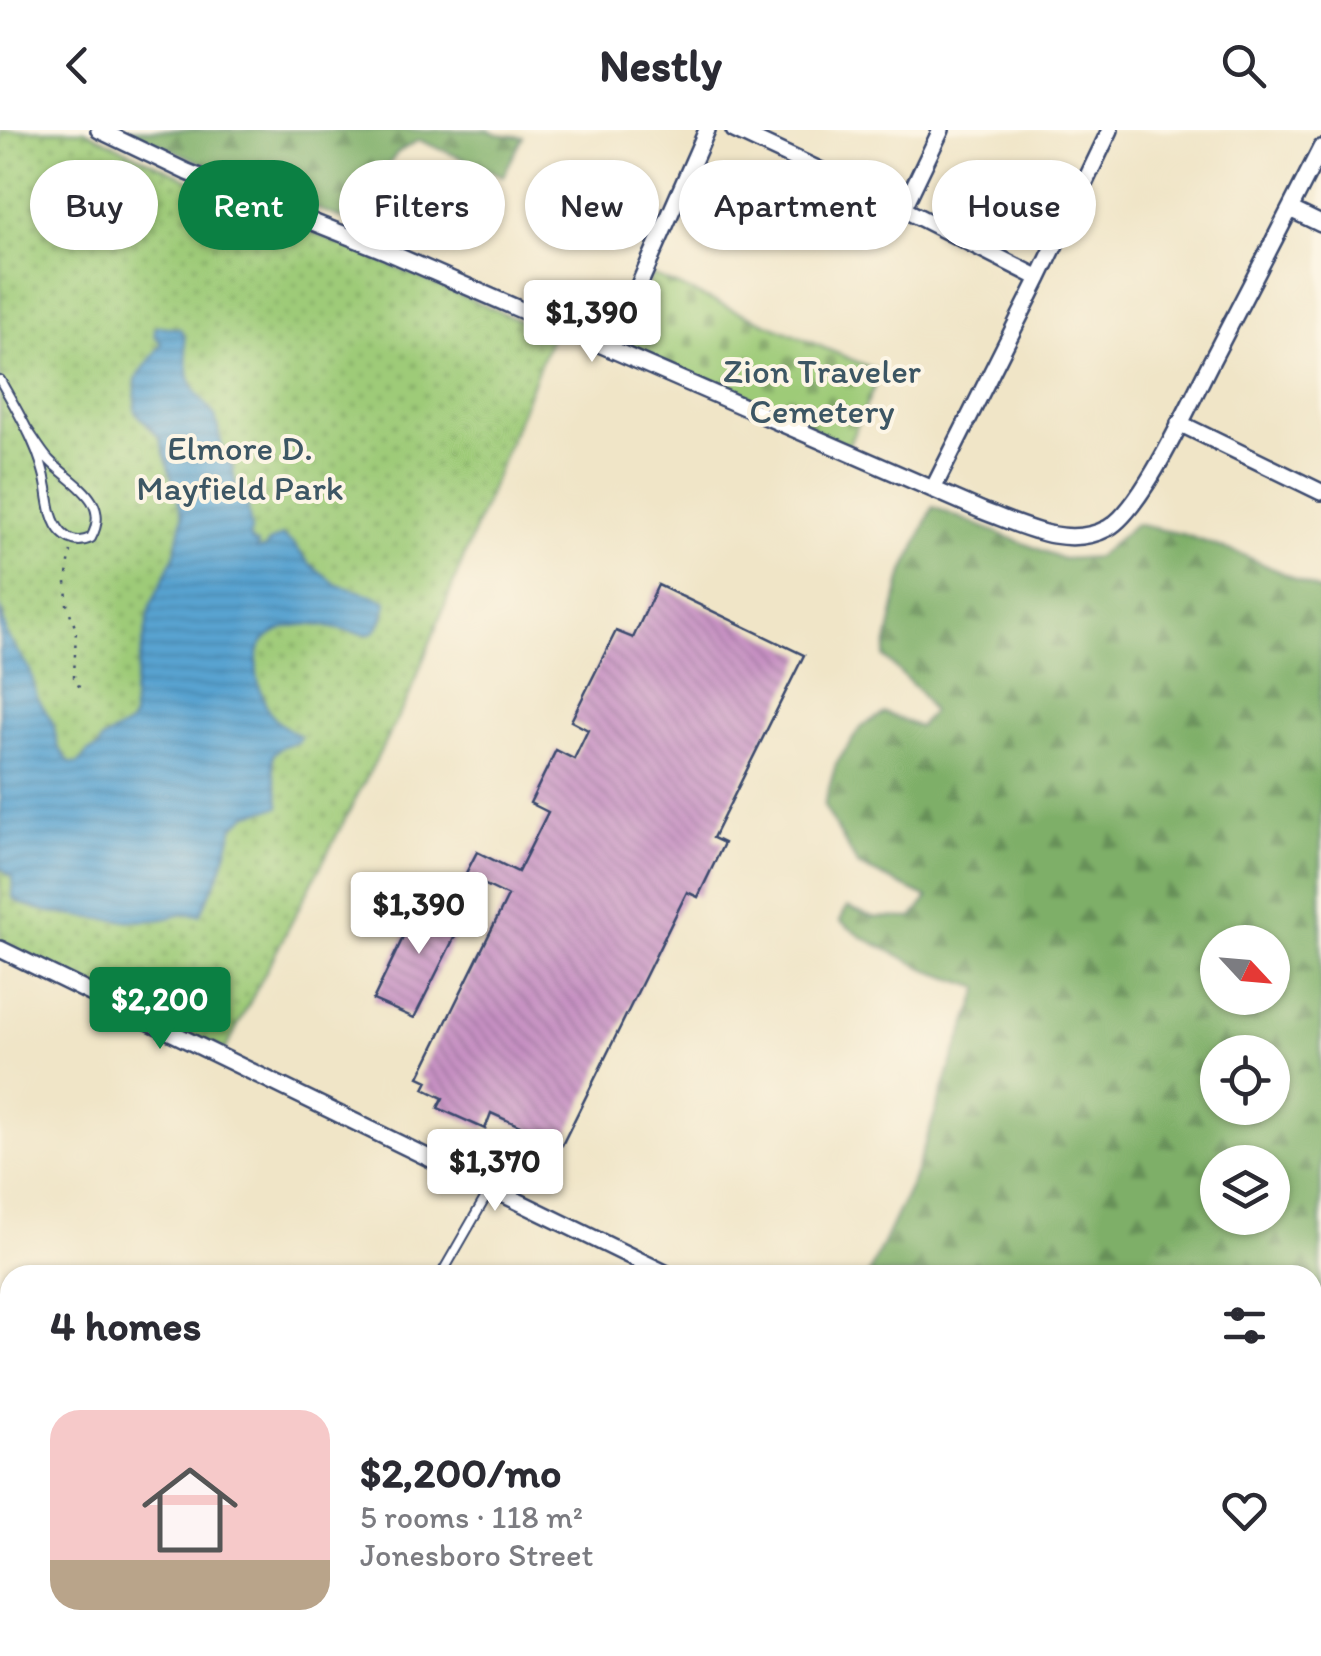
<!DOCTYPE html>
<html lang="en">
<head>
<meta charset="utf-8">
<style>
  :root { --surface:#fff; --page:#f7f7f7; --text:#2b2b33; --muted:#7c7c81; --accent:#0b8043 }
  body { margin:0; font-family:Itim,sans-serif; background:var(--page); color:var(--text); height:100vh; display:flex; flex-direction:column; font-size:38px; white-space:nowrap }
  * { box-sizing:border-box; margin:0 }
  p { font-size:32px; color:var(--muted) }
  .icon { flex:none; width:55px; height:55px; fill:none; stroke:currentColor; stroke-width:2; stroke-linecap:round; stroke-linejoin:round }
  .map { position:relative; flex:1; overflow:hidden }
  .side { position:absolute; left:0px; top:1135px; width:1322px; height:392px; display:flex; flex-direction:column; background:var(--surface); border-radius:30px 30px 0 0; box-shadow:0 2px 8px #0004 }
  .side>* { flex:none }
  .guide { position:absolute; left:30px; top:30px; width:1262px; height:90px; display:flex; gap:20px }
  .needle { width:65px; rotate:116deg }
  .buttons { position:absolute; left:1200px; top:795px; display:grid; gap:20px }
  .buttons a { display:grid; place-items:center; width:90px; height:90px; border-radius:50%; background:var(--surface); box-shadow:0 2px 8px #0004; font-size:50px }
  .price { position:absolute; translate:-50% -85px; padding:0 22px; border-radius:10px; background:#fff; color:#222; font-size:32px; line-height:65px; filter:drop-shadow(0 2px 5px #0008) }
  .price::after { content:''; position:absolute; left:50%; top:60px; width:30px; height:22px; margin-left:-15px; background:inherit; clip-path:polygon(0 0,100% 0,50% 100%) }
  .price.active { background:var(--accent); color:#fff }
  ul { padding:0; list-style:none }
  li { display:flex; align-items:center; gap:30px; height:250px; padding:0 50px }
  li span { display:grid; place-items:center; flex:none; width:280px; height:200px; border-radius:30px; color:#555 }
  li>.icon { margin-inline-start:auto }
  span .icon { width:120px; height:120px; fill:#fffc; stroke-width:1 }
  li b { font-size:42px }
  h2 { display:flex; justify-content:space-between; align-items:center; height:120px; padding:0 50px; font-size:42px }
  .tag { padding:0 35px; border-radius:45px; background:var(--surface); box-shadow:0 2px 8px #0004; font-size:35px; line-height:90px }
  .tag.active { background:var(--accent); color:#fff }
  header { display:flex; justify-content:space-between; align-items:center; height:130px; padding:0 50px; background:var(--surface); font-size:45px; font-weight:800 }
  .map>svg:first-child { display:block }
</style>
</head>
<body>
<header><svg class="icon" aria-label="back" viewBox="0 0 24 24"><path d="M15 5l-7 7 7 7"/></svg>Nestly<svg class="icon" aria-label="search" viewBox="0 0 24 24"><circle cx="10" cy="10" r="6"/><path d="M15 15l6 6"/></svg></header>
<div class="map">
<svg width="1321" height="1526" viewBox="0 0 1321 1526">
  <defs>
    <pattern id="forest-firs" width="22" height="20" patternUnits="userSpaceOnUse" patternTransform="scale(2.5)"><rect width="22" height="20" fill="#7eaf68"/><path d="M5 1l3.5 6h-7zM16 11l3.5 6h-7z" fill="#668f59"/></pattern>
    <pattern id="cemetery-stones" width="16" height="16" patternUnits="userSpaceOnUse" patternTransform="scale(2.5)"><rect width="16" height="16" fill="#9ecb78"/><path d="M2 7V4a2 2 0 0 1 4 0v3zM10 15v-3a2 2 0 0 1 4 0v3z" fill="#80a566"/></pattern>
    <pattern id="park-dots" width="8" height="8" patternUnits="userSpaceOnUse" patternTransform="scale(2.5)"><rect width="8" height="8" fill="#9ecb78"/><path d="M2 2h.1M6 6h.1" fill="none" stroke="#80a566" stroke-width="1.8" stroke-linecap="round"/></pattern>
    <pattern id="water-rules" width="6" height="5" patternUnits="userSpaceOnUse" patternTransform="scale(2.5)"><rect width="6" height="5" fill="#58a3d0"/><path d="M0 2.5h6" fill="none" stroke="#4885ac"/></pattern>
    <pattern id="building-back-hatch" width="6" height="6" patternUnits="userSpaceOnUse" patternTransform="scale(2.5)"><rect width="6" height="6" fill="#c690c2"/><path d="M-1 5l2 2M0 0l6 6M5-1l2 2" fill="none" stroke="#a076a1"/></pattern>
  </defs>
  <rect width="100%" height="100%" fill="#fcf5e5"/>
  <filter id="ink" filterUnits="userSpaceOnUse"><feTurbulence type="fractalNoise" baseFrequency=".01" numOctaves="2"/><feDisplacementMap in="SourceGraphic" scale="20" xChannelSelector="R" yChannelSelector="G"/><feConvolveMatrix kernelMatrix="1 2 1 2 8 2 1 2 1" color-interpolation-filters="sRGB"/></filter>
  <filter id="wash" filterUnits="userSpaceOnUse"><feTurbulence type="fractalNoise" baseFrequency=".0048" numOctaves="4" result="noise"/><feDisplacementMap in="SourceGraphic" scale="40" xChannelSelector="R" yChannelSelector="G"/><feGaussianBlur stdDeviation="2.25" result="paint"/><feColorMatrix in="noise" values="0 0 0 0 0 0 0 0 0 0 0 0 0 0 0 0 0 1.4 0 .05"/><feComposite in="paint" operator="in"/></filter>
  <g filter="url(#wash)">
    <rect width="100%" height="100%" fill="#f0e5c7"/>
    <path fill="url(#forest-firs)" stroke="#4c6f63" stroke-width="2.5" fill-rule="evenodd" d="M128,0H488L497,4L523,7L503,46L419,10L397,23L378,50L358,77L356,94L213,38Z
      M933,377L1063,429L1097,427L1135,394L1182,404L1243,425L1321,461V1359L1314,1410L1312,1145H868L913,1050L953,930L980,858L932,842L862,807L840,791L847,777L873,787L912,788L928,768L858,735L824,676L836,634L862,596L885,583L919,597L932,582L919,561L884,527L901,449ZM1272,812V868H1218V812ZM1272,922V978H1218V922ZM1218,1032H1272V1088H1218Z
      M0,1204L10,1212V1518H44L42,1526H0Z
      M840,1518H1149L1144,1526H837Z"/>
    <path fill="url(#cemetery-stones)" stroke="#5c7d6b" stroke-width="2.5" d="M652,145L881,242L848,316L626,217L623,208Z"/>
    <path fill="url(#park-dots)" stroke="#5c7d6b" stroke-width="2.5" d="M0,0H84L191,51L552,204L409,566L225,920L0,811Z"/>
    <path fill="url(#water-rules)" stroke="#3a6997" stroke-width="2.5" d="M159,196L180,199L184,204L189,248L195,261L215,286L224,326L232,336L235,353L246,364L251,401L249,407L253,413L258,414L257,419H264L270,412L282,406L293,414L309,433L337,455L372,465L387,472C385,483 381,499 370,504C347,504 323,492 300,495C258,500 250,525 261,562C264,569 265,577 270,583C278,594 290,600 301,607L298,612L283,616L273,624C270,644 280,658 279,677L248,684L234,696L221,740L200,785C181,781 174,789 154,790C125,792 34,786 13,768V748L0,737V476L7,505L30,540L37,567L53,593L58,617L70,633L78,634L88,622L98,618L102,610L128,595L133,588V562L151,475L174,427L183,387L160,308L135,281L136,249L162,213L155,206V198Z"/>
    <g id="blocks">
      <path fill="url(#building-back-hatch)" d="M658,455L804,525L713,708L724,713L698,767L687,762L562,1015L491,983L485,999L438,978L443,968L424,959L428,951L419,947L508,766L465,745L477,722L518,742L548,682L530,673L556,620L574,629L588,600L571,591L616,501L633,508Z
        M423,766L465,786L414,888L373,870Z"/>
    </g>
  </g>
  <g filter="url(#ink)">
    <use href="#blocks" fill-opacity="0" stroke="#3b4a6e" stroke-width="2.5"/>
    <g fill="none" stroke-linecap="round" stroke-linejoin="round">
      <defs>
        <path id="service" d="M0,250C19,284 41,319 47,358C49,373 51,392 62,403C71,412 80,413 91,408C112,370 71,353 49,330C40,320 33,307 25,296
          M441,1145L491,1058
          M429,1526L434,1518
          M691,1526L695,1518"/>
        <path id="minor" d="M99,0L187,42L388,122L983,381C1021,395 1067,420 1108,398C1143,379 1192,268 1212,230C1249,159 1285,89 1321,18
          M734,0L903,79L1039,148
          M903,79L941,0
          M1290,79L1321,94
          M611,219L707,0
          M1179,293L1321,362
          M933,359L1039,148L1110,0
          M0,819L669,1145
          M1312,1490L1321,1432
          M1308,1526L1309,1518"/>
      </defs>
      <use href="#service" stroke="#3b4a6e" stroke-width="12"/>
      <use href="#minor" stroke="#3b4a6e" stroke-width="20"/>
      <path stroke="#3b4a6e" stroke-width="2.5" stroke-dasharray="2.5 8" stroke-linecap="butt" d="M71,421L66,451L67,474L76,500L74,547L81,560
        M198,1526L204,1518"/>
      <use href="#service" stroke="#fff" stroke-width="8"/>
      <use href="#minor" stroke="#fff" stroke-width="15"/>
    </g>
  </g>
  <g text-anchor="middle" stroke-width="8" stroke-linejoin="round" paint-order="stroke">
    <g font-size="35" fill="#3c5664" stroke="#fcf5e5">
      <text x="822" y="253">Zion Traveler<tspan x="822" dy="40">Cemetery</tspan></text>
      <text x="240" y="330">Elmore D.<tspan x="240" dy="40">Mayfield Park</tspan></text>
    </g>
  </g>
</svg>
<div class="buttons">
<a><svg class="needle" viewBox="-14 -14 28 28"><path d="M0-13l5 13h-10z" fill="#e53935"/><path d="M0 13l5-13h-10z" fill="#7c7c81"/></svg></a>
<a><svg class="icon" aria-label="locate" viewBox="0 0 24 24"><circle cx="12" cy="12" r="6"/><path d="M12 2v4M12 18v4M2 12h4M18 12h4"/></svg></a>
<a><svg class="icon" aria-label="layers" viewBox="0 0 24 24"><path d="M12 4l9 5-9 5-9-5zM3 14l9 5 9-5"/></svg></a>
</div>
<b class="price" style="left:592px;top:235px">$1,390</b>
<b class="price" style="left:419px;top:827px">$1,390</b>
<b class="price active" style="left:160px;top:922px">$2,200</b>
<b class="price" style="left:495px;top:1084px">$1,370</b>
<div class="guide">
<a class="tag">Buy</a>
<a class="tag active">Rent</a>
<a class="tag">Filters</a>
<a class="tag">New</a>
<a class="tag">Apartment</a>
<a class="tag">House</a>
</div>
<section class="side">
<h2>4 homes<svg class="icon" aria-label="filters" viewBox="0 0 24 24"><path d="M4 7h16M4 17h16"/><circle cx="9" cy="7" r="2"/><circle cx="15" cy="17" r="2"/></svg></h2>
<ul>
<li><span style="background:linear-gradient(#f6c9c9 75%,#b9a48a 0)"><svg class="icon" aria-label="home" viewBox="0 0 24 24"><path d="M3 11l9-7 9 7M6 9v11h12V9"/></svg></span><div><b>$2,200/mo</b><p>5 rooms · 118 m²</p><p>Jonesboro Street</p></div><svg class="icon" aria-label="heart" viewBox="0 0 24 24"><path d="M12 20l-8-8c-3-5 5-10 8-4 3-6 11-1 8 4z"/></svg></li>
</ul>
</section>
</div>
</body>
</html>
